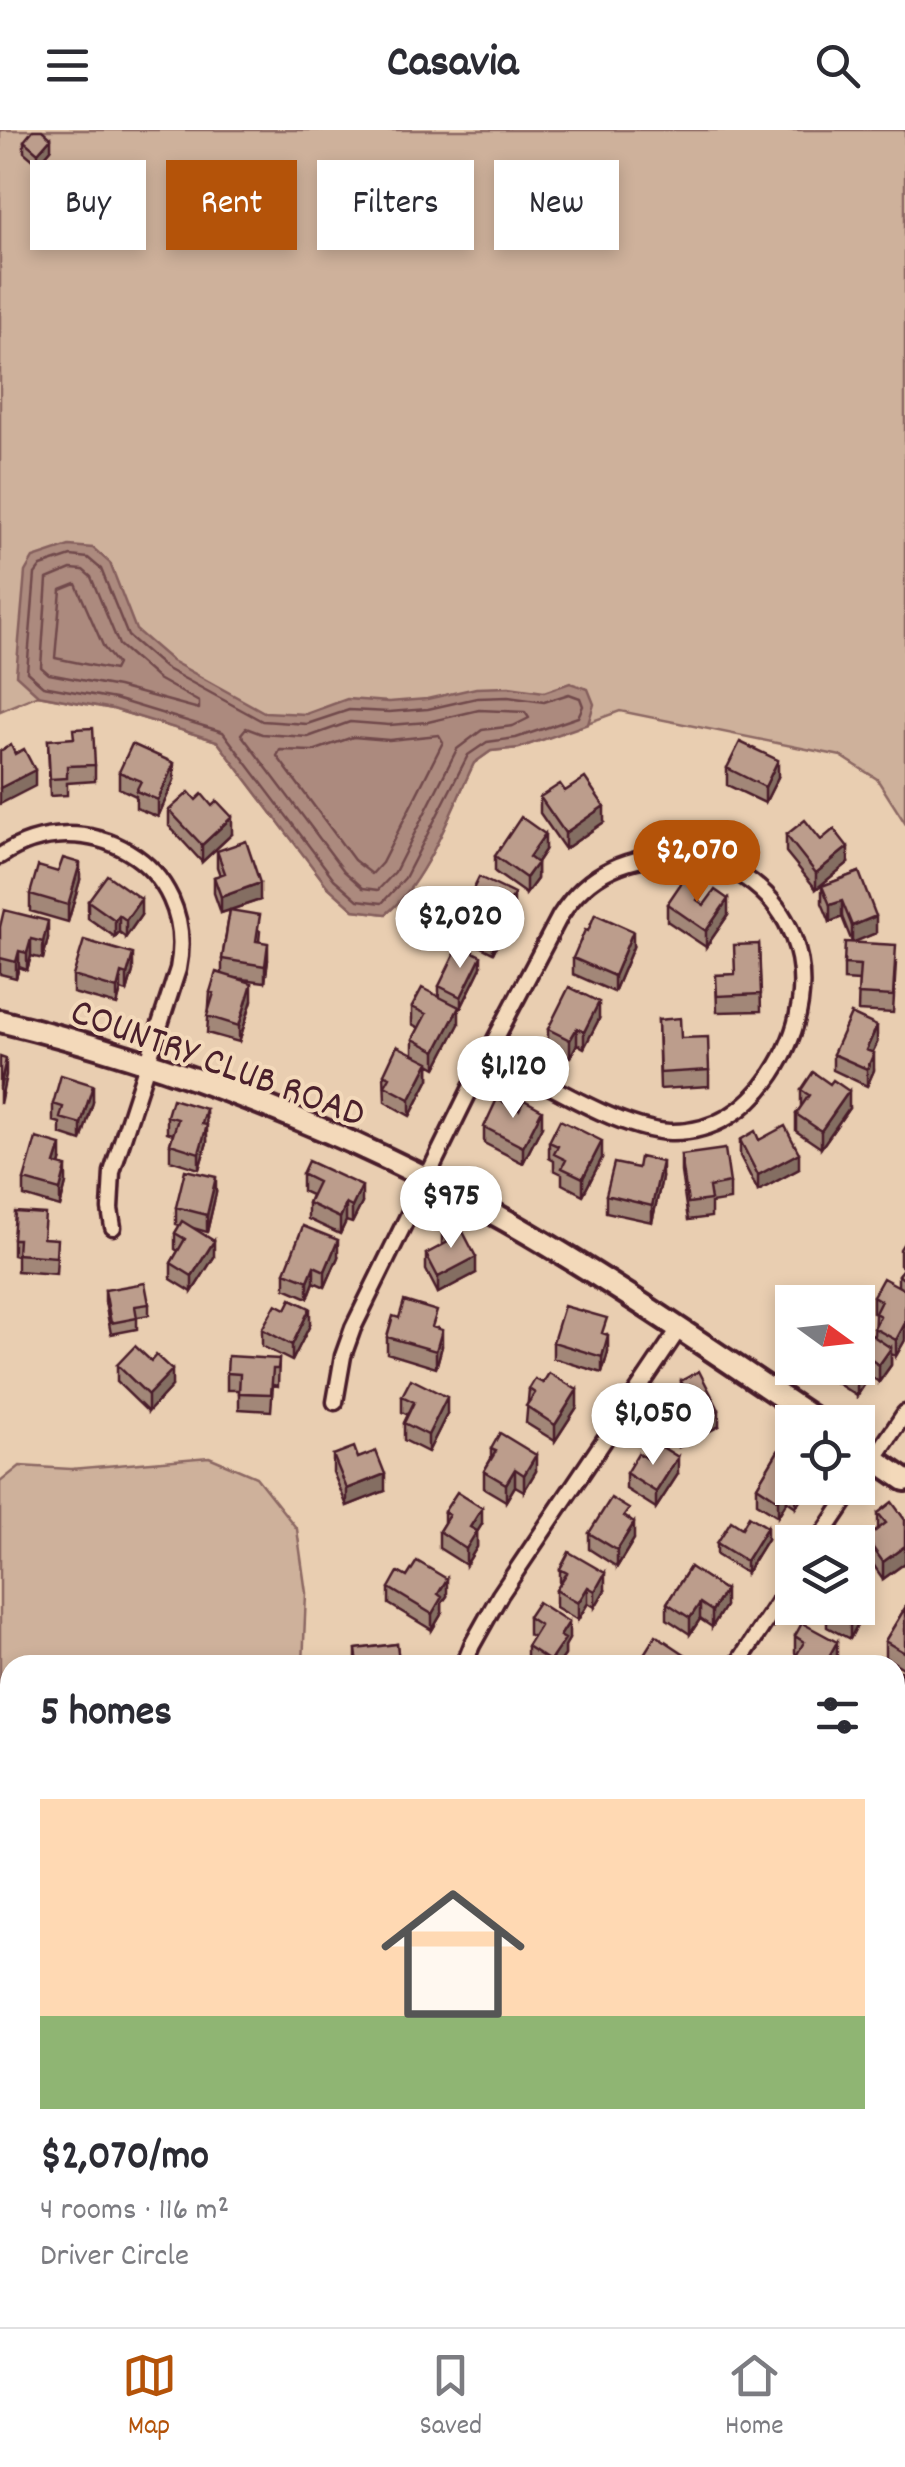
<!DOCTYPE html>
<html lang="en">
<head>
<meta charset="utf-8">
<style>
  :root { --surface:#fff; --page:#f2f2f3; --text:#2b2b33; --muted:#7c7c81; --line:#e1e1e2; --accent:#b45309 }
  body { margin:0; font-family:Dekko,sans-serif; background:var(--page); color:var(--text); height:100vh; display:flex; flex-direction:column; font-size:38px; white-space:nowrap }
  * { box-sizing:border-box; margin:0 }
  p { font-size:32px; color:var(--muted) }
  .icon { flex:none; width:55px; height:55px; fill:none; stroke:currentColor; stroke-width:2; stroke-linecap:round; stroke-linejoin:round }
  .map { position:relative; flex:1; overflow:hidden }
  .sheet { position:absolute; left:0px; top:1525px; width:905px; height:672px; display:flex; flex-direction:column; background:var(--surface); border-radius:30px 30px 0 0; box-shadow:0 5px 15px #0003 }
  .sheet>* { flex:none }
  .hud { position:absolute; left:30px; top:30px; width:845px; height:90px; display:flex; gap:20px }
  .needle { width:65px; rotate:105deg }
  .buttons { position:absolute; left:775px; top:1155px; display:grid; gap:20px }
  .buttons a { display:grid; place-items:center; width:100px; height:100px; border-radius:0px; background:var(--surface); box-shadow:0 5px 15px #0003; font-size:50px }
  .price { position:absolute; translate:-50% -85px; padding:0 22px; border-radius:35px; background:#fff; color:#222; font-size:32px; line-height:65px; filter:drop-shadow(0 2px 5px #0008) }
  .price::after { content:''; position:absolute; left:50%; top:60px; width:30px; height:22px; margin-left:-15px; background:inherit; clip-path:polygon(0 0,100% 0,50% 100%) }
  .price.current { background:var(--accent); color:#fff }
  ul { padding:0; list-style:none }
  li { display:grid; align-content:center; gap:20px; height:530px; padding:0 40px }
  li span { display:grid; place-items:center; height:310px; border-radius:0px; color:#555 }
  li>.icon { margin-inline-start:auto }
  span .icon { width:180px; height:180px; fill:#fffc; stroke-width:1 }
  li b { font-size:42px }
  h2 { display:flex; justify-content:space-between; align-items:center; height:120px; padding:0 40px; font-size:42px }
  .chip { padding:0 35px; border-radius:0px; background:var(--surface); box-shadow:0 5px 15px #0003; font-size:35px; line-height:90px }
  .chip.current { background:var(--accent); color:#fff }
  header { display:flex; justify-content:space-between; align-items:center; height:130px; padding:0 40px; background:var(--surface); font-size:45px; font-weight:800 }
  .menu { display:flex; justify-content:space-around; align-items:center; height:140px; border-top:2px solid var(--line); background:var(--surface); font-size:28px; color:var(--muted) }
  .menu a { display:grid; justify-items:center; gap:5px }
  .menu .current { color:var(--accent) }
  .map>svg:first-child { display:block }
</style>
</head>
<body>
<header><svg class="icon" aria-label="menu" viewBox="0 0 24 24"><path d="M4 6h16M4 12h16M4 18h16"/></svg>Casavia<svg class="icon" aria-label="search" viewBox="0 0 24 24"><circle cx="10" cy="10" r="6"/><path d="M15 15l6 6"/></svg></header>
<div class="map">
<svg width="905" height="2197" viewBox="0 0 905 2197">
  <rect width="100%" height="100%" fill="#e9ceb1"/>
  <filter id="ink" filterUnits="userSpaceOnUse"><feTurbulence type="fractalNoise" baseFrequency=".01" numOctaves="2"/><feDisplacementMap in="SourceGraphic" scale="20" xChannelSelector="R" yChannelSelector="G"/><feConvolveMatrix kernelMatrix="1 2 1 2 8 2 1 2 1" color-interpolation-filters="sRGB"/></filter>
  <g filter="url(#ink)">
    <path fill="#ceb19b" stroke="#8c6863" stroke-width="2.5" d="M0,0H905V693L877,649L841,626L620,581L519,618L491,621L474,633C451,680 426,751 386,784L354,780L327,756L217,611L113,579L38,565L0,581Z
      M209,1327L256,1347L297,1399L306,1463L303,1535H10V1609L0,1606V1352L20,1336L71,1339Z
      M0,1621L10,1624V2188H513L507,2197H0Z"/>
    <path fill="#ac8a7e" stroke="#855f5d" stroke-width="2.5" d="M69,416L93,418L110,433L136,500L172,531L264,582L306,584L347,569L389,572L427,569L476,558L509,557L544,562L570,553L588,559L594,574L588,594L519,618L491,621L474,633C451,680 427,751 386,784L354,780L327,756L217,611L113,579L38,565L16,545L25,442L33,428Z"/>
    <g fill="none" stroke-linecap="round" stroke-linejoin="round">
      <path stroke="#714a4c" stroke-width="2.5" d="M71,426L88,428L101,439L128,506L165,538L262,591L307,594L349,580L389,582L428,579L477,568L508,567L544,572L569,564L580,568L583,576L578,587L516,608L487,612L468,625L405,748L382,773L358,770L334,749L223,602L115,569L43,556L27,542L35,444L41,436Z
        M71,439L83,440L91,447L119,515L158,549L199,572V579L118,557L49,544L41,537L47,449Z
        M76,454L104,518L117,534L114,540L55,528L61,460Z
        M479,580L525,582L529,588L513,596L482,600L457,619L395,742L378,760L363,758L344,741L241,604L246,598L262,604L308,607L350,592L389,595L428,592Z
        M439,605L443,612L382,733L372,744L354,730L277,626L280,620L313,621L353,607L389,610Z"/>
      <path stroke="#855f5d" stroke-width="5" d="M0,1595L10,1598"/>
      <defs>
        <path id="street" d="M682,724C795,742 834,851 772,944C748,979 714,1003 670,1002C618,1000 536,947 488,923L560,786C589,740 630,726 682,724Z
          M0,726C84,670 199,733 178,839L112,1042L110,1079L113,1097
          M335,1272L343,1226L353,1198L488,923
          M858,1353L905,1283
          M818,1412L854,1358
          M464,1535L472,1515L500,1465L679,1199
          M737,1535L792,1451
          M895,2008L905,2004
          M895,2173L905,2179"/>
        <path id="secondary" d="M0,891C174,933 351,1003 507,1091C614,1152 716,1224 819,1292
          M858,1318L905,1350"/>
      </defs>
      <use href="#street" stroke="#4a1f2b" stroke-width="21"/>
      <use href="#secondary" stroke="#4a1f2b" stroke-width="28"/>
      <use href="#street" stroke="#f3d9ba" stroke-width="14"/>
      <use href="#secondary" stroke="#f3d9ba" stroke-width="20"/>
    </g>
    <path fill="#a28778" stroke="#4a1f2b" stroke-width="2.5" d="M24,11L51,19L38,34L24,22Z
      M48,610L95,635V651L67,653V665L50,666Z
      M727,638L778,647L765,673L727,655Z
      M119,642L174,650L158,687L136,678V666L119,658Z
      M565,661L604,692L565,719L540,683V667Z
      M196,670L212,676L232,704L202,732L169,696V680Z
      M786,705L821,710L848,733L816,759L786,722Z
      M545,720L537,732V749L526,764L495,742V726Z
      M217,721L260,770L230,780L260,801L259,812L268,830L265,852L235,848L252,870L239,912L207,903L210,862L222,844V829L230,780L221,783L214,763V747L220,745L217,737Z
      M859,742L876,803L852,812L896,832L893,883L858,881L859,851L844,850V834L852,812L842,787L830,792L822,773V756Z
      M80,750L68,792L30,781V764Z
      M88,771L141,785L126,807L119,802L115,807L88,788Z
      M667,774H703L728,785L706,817L667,791Z
      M463,780H514L493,823L471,812V801L463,797Z
      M0,797L48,808L43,829L31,826L27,840L19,837L16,848L0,844Z
      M759,814L761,881L717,882L716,845H735Z
      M633,817L614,862L573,844V828Z
      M481,837L461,878L450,873L459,894L436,938L429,934V949L410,986L385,972L384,944L413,924V909L419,898L412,894V877L439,867V856Z
      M133,841L127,862L121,860L117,875L73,863V846Z
      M599,889L584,918L577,914L570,927L548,915V899Z
      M658,890L681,908L709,940V956L660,959Z
      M877,913L872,923L874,940L867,956L833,940V924Z
      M830,954L849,978L821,1018L796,1001V984L801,977V960Z
      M93,972L81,1011L60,1004V993L53,991V974Z
      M206,979L207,1012L199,1039L170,1030V1014L173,1004L167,1002V986Z
      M519,980L542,996L523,1033L484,1013V997Z
      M740,1010H759L799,1039L758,1061L740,1026Z
      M549,1012L602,1028L583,1065L562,1054V1044L554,1040V1031L549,1028Z
      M681,1025L730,1053V1070L711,1073V1087L688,1090L681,1042Z
      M61,1032L60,1035L66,1053L60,1077L24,1066V1050Z
      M302,1044L362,1073L352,1093L346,1091L340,1104L308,1089V1073L311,1065L302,1061Z
      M662,1048L652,1092L606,1082V1065Z
      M216,1063L207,1102L193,1098L214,1127L192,1162L171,1149V1133L178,1121L175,1119V1103L180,1095L176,1094V1077Z
      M442,1100L476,1143L438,1163L426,1140V1124L442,1116Z
      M44,1108L57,1126L56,1144L17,1141V1126L13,1125V1109Z
      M905,1111V1210L896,1226L891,1224V1235L879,1252L870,1246L857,1266L832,1250V1238H858L874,1207L875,1184L873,1183V1166L898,1157V1145L904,1138L900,1135V1119Z
      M338,1127L325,1157L314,1152L308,1168L285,1158V1142Z
      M105,1160L149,1174V1185L137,1187V1199L111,1204L105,1172Z
      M310,1195L292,1231L262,1216V1199Z
      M437,1198L442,1216L436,1238L387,1223V1207Z
      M607,1204L608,1222L602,1243L553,1228V1212Z
      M279,1229L278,1256L273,1255L271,1281L239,1279V1260H227V1243Z
      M151,1231L172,1256L148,1282L117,1252V1235Z
      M681,1251L719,1296L679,1317L666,1292V1276L681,1268Z
      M529,1259L577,1277L555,1311L526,1293Z
      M402,1266L447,1284L428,1322L404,1310V1293L408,1285L402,1282Z
      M491,1319L536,1341L524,1361L515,1356L506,1371L484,1358V1341L491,1329Z
      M778,1321L792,1358H808L796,1377L787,1371L778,1386L757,1373V1356Z
      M333,1325L358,1328L385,1361L347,1376L333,1342Z
      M647,1329L678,1344L656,1378L626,1359V1343Z
      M444,1382L482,1394L477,1402V1417L466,1435L439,1418V1401L444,1393Z
      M878,1383L905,1390V1433L883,1449L866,1424V1408L878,1399Z
      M629,1389L634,1409L617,1437L589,1419V1403Z
      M742,1398L767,1409L746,1443L717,1425V1413Z
      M690,1437L725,1476L712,1497L700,1489L690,1504L667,1489V1473Z
      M560,1439L605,1460L595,1477L588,1473L578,1490L556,1477V1460L560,1455Z
      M407,1447L447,1466L442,1473V1483L432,1500L389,1474V1458Z
      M869,1471L850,1509L827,1497V1480Z
      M905,1478V1539L885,1527V1511Z
      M528,1487L569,1509L565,1516V1525L558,1535H530L527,1533V1516L533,1507L528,1504Z
      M795,1506L837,1529L797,1525L795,1523Z
      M397,1514L399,1535H356V1519Z
      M905,1741V1806L898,1800L895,1753Z"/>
    <path fill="#846e62" stroke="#4a1f2b" stroke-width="2.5" d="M51,8V19L38,34V23Z
      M778,630V647L765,673V657Z
      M174,633V650L158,687V670Z
      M35,640V656L0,674V658Z
      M604,676V692L565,719V703Z
      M232,687V704L202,732V715Z
      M545,704V720L529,744V727Z
      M848,717V733L816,759V743Z
      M80,733V750L68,792V775Z
      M537,733V749L526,764V748Z
      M260,753V770L221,783V767Z
      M514,764V780L493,823V807Z
      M141,769V785L126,807V790Z
      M728,769V785L706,817V801Z
      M842,771V787L830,792V775Z
      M119,785V802L115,807V790Z
      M876,786V803L852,813V796Z
      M48,791V808L43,829V812Z
      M633,801V817L614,862V846Z
      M31,809V826L27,840V823Z
      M268,813V830L265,852V836Z
      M19,821V837L16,848V832Z
      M133,824V841L127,862V845Z
      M481,826V837L461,878V867Z
      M121,843V860L117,875V859Z
      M252,853V870L239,912V896Z
      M599,872V889L584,918V902Z
      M459,877V894L436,938V921Z
      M877,896V913L866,936V920Z
      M577,898V914L570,927V910Z
      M874,923V940L867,956V939Z
      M6,929V945L0,974V957Z
      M429,932V949L410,986V969Z
      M93,955V972L81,1011V994Z
      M849,961V978L821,1018V1001Z
      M542,980V996L523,1033V1017Z
      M207,995V1012L199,1039V1023Z
      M602,1011V1028L583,1065V1048Z
      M61,1015V1032L55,1050V1034Z
      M799,1023V1039L758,1061V1045Z
      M662,1032V1048L652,1092V1076Z
      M66,1037V1053L60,1077V1060Z
      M216,1047V1063L207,1102V1085Z
      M362,1056V1073L352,1093V1077Z
      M346,1074V1091L340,1104V1088Z
      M338,1110V1127L325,1157V1141Z
      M214,1111V1127L192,1162V1146Z
      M476,1127V1143L438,1163V1147Z
      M314,1136V1152L308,1168V1151Z
      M310,1178V1195L292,1231V1215Z
      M905,1193V1210L896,1226V1210Z
      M442,1200V1216L436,1238V1221Z
      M608,1205V1222L602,1243V1227Z
      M891,1218V1235L879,1252V1235Z
      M870,1229V1246L857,1266V1249Z
      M172,1240V1256L148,1282V1265Z
      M577,1260V1277L555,1311V1295Z
      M447,1267V1284L428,1322V1305Z
      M719,1280V1296L679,1317V1300Z
      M536,1325V1341L524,1361V1345Z
      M678,1327V1344L656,1378V1362Z
      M515,1339V1356L506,1371V1354Z
      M385,1344V1361L347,1376V1359Z
      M787,1355V1371L778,1386V1370Z
      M798,1358H808L796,1377V1361Z
      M482,1378V1394L477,1402V1417L466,1435V1419L470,1397Z
      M634,1393V1409L617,1437V1420Z
      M767,1397V1409L746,1443V1431Z
      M905,1416V1433L883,1449V1432Z
      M605,1443V1460L595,1477V1461Z
      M447,1449V1466L442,1473V1483L432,1500V1484L438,1464Z
      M869,1454V1471L850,1509V1492Z
      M588,1457V1473L578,1490V1473Z
      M725,1460V1476L712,1497V1481Z
      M700,1473V1489L690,1504V1488Z
      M569,1492V1509L565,1516V1525L558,1535H550L560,1506Z
      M837,1512V1529L834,1535H824Z
      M901,1541V1558L895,1581V1565Z
      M898,1784V1800L895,1804V1788Z"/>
    <path fill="#bc9d8c" stroke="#4a1f2b" stroke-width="2.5" d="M33,0H42L51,8L38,23L24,11Z
      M93,598L95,635L67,636V648L50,649L48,610L74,608L73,599Z
      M740,612L778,630L765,657L727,638Z
      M132,614L174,633L158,670L136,661L141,651L119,642Z
      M11,615L15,624L24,619L35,640L0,658V621Z
      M585,648L604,676L565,703L540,667L560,654L565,661Z
      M189,662L196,670L202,664L212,676L217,671L232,687L202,715L169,680Z
      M521,687L545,704L529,727L537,733L526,748L495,726Z
      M805,690L821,710L834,699L848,717L816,743L786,705Z
      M246,711L260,753L221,767L214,747L225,743L217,721Z
      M63,728L80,733L68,775L30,764L38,736L58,742Z
      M859,742L876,786L852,796L842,771L830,775L822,756Z
      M107,745L141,769L126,790L119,785L115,790L88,771Z
      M479,747L514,764L493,807L471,796L476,787L463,780Z
      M684,749L703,762L697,770L704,775L715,760L728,769L706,801L667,774Z
      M4,780L48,791L43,812L31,809L27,823L19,821L16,832L0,828V797Z
      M230,780L260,785L256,811L268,813L265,836L222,829Z
      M595,784L633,801L614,846L573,828L585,800L588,801Z
      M84,810L133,824L127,845L121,843L117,859L73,846Z
      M845,812L896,815L893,866L858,864L860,835L844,834Z
      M759,814L761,864L717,866L716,845L735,844L734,815Z
      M459,815L481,826L461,867L439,856Z
      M216,842L252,853L239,896L207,886L214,863L210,862Z
      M569,857L599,872L584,902L577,898L570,910L548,899Z
      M422,858L459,877L436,921L413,909L426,884L412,877Z
      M851,884L877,896L866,920L874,923L867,939L833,924Z
      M680,888L681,908L708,907L709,940L660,943L658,890Z
      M397,916L429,932L410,969L385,956L390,947L384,944Z
      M0,927L6,929L0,957Z
      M813,942L830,954L833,950L849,961L821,1001L796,984L809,965L801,960Z
      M61,945L93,955L81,994L60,988L63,977L53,974Z
      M172,969L206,979L202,994L207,995L199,1023L170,1014L178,989L167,986Z
      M497,969L519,980L524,970L542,980L523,1017L484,997Z
      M560,990L602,1011L583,1048L562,1038L566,1030L554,1024L558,1016L549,1012Z
      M785,996L799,1023L758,1045L740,1010L755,1001L759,1010Z
      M36,1008L61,1015L55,1034L66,1037L60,1060L24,1050Z
      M725,1019L730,1053L709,1057L711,1070L688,1073L681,1025Z
      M640,1027L662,1032L652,1076L606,1065L614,1033L638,1038Z
      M308,1031L362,1056L352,1077L346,1074L340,1088L308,1073L318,1052L302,1044Z
      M185,1040L216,1047L207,1085L176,1077Z
      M15,1082L45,1084L43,1108L57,1109L56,1127L17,1124L18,1109H13Z
      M182,1091L214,1111L192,1146L171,1133L185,1109L175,1103Z
      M458,1092L476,1127L438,1147L426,1124L448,1112L442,1100Z
      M303,1096L338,1110L325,1141L314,1136L308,1151L285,1142Z
      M905,1136V1150L898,1145Z
      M883,1148L905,1160V1193L896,1210L874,1198L880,1186L875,1183L881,1171L873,1166Z
      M145,1153L149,1174L135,1176L137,1188L111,1193L105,1160Z
      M291,1169L310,1178L292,1215L262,1199L276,1174L286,1179Z
      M404,1171L437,1181L432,1197L442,1200L436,1221L387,1207L393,1186L399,1188Z
      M564,1176L607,1188L602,1203L608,1205L602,1227L553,1212Z
      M858,1196L891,1218L879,1235L870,1229L857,1249L839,1238H858Z
      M135,1216L151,1231L156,1225L172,1240L148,1265L117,1235Z
      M228,1226L279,1229L278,1239H273L271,1264L239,1263L240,1244L227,1243Z
      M699,1241L719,1280L679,1300L666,1276L688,1264L681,1251Z
      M549,1243L577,1260L555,1295L526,1276L535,1263L529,1259L535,1249L543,1253Z
      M411,1249L447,1267L428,1305L404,1293L414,1272L402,1266Z
      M500,1303L536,1325L524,1345L515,1339L506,1354L484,1341L496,1321L491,1319Z
      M657,1314L678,1327L656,1362L626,1343L638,1323L647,1329Z
      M354,1317L358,1328L376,1321L385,1344L347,1359L333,1325Z
      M778,1321L792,1330V1358H798L796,1361L787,1355L778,1370L757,1356Z
      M457,1362L482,1378L470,1397L477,1401L466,1419L439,1401L449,1385L444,1382Z
      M611,1368L629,1379L624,1386L634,1393L617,1420L589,1403Z
      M892,1372L905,1390V1416L883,1432L866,1408L886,1393L878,1383Z
      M749,1386L767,1397L746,1431L717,1413L731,1391L742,1398Z
      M569,1422L605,1443L595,1461L588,1457L578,1473L556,1460L567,1443L560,1439Z
      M417,1431L447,1449L438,1464L442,1467L432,1484L389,1458L398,1442L407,1447Z
      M690,1437L725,1460L712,1481L700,1473L690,1488L667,1473Z
      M858,1448L869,1454L850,1492L827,1480L829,1478H858Z
      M538,1472L569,1492L560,1506L565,1509L550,1531L527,1516L540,1495L528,1487Z
      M905,1478V1523L885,1511Z
      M802,1493L837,1512L824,1535H791L804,1512L795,1506Z
      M656,1505L686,1525L680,1535H637Z
      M397,1514L399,1531L386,1533V1535H358L356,1519Z
      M895,1540L901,1541L895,1565Z
      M905,1741V1789L898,1784L895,1788V1753Z"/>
  </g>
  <g text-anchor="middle" stroke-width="8" stroke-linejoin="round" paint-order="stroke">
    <g font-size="40" fill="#4a1f2b" stroke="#f3d9ba">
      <text transform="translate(219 930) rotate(20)" y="14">COUNTRY CLUB ROAD</text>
    </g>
  </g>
</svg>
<div class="buttons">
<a><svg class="needle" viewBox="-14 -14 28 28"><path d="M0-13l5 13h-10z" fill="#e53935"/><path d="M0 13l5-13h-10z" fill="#7c7c81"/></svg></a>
<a><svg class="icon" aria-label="locate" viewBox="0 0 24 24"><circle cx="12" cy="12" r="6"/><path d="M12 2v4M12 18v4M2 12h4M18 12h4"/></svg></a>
<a><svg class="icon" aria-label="layers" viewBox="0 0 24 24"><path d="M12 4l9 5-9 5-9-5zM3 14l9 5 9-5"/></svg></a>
</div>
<b class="price current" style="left:697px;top:775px">$2,070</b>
<b class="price" style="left:460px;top:841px">$2,020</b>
<b class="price" style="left:513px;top:991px">$1,120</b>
<b class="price" style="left:451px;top:1121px">$975</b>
<b class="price" style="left:653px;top:1338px">$1,050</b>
<div class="hud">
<a class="chip">Buy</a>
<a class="chip current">Rent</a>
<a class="chip">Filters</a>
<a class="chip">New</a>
</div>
<section class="sheet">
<h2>5 homes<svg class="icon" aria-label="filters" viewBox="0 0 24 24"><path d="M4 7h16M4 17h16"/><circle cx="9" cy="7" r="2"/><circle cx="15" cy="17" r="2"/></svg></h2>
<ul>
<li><span style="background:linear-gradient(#ffd9b3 70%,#8fb573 0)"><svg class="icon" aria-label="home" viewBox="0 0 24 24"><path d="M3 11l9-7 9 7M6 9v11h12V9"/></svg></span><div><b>$2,070/mo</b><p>4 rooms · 116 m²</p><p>Driver Circle</p></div></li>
</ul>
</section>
</div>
<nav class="menu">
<a class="current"><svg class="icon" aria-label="map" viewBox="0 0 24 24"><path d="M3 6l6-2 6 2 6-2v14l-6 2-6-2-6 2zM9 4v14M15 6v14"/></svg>Map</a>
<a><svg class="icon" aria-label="saved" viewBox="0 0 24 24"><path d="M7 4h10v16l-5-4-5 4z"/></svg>Saved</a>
<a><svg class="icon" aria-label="home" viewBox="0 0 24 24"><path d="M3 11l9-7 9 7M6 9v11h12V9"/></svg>Home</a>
</nav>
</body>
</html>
